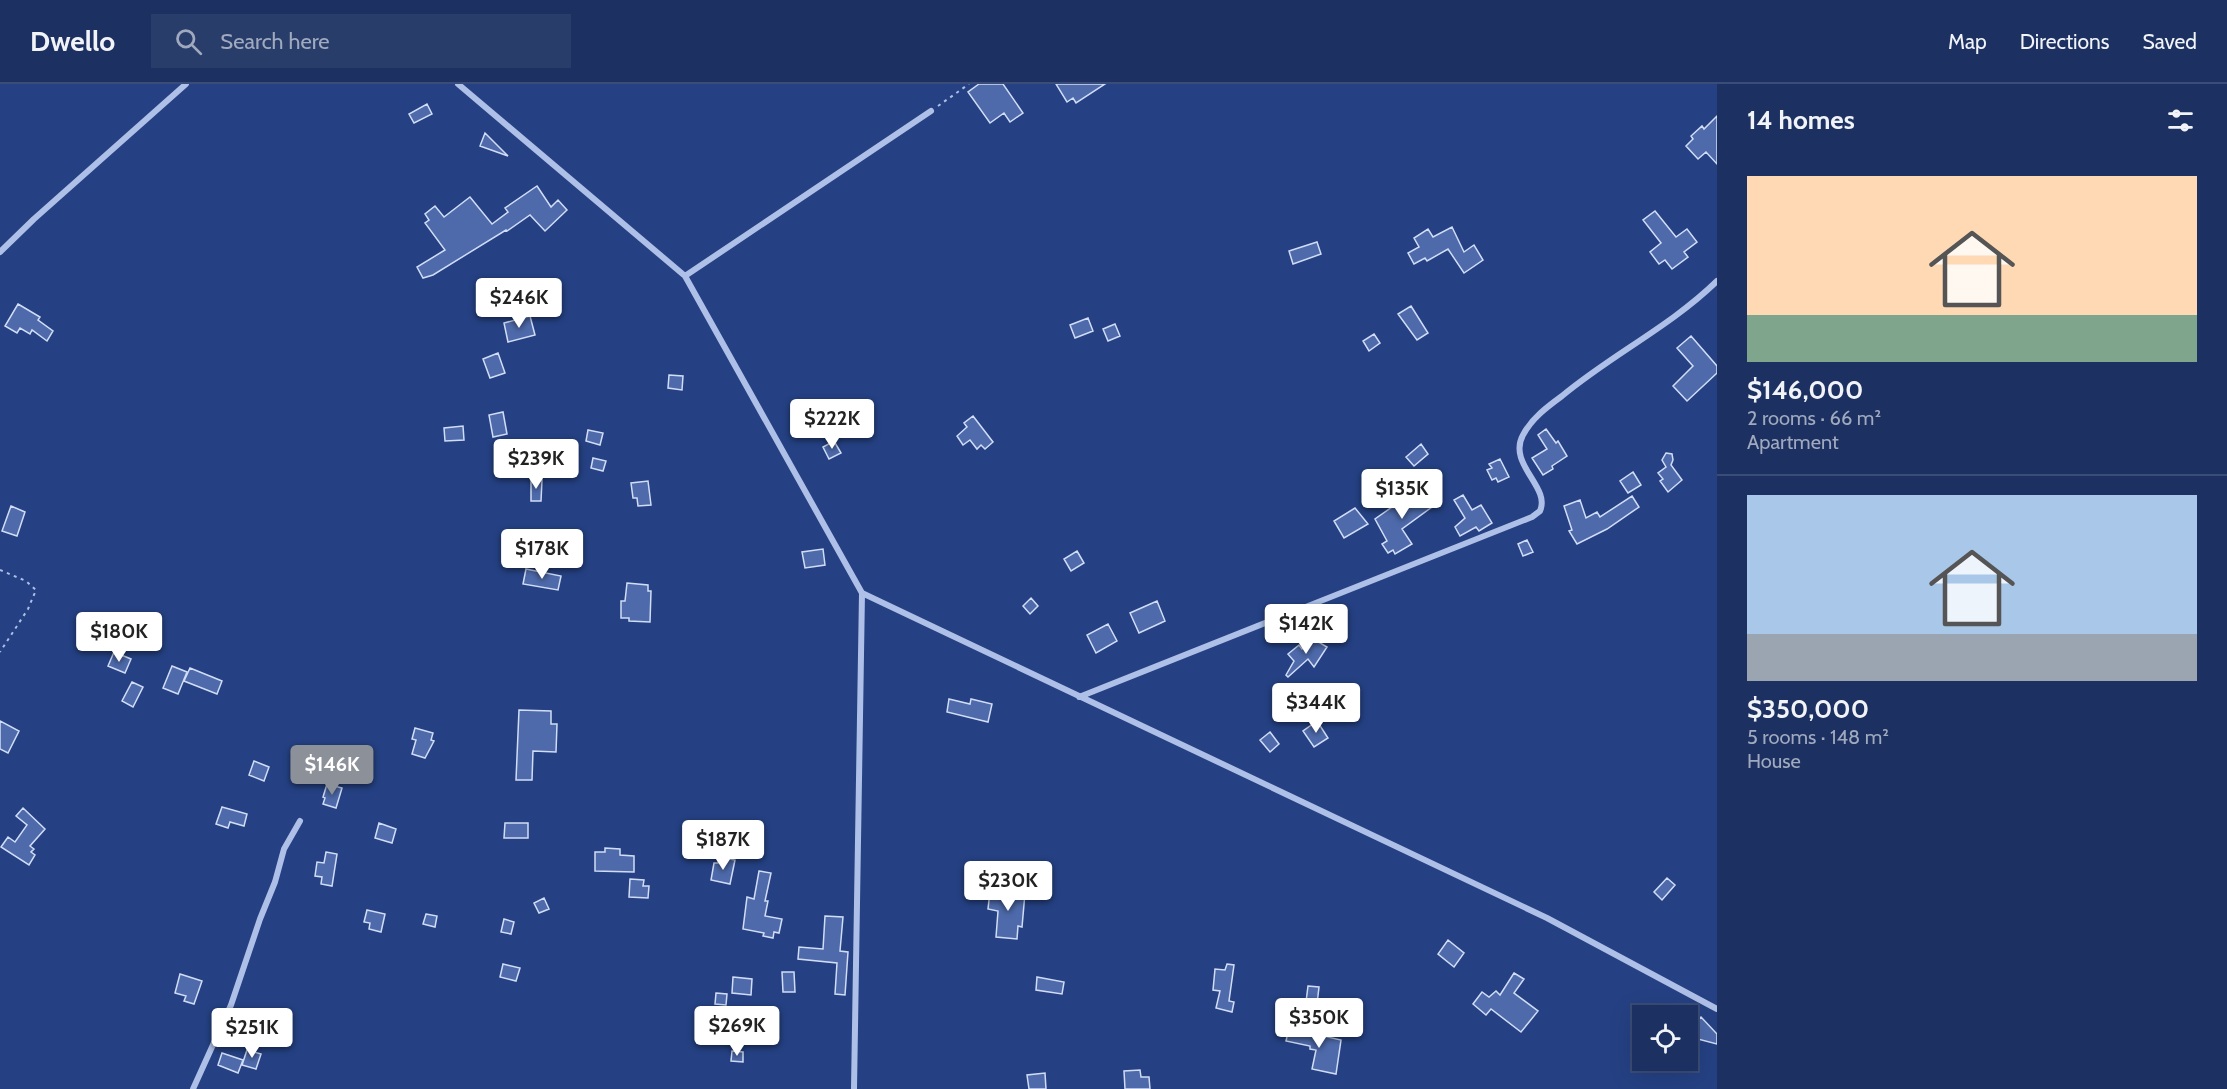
<!DOCTYPE html>
<html lang="en">
<head>
<meta charset="utf-8">
<style>
  :root { --surface:#1c3162; --page:#293d6b; --text:#f1f3f6; --muted:#a0a9be; --line:#3a4c77; --accent:#8c9099 }
  body { margin:0; font-family:Cabin,sans-serif; background:var(--page); color:var(--text); height:100vh; display:flex; flex-direction:column; font-size:22px; white-space:nowrap }
  * { box-sizing:border-box; margin:0 }
  p { font-size:20px; color:var(--muted) }
  .icon { flex:none; width:33px; height:33px; fill:none; stroke:currentColor; stroke-width:2; stroke-linecap:round; stroke-linejoin:round }
  .map { position:relative; flex:1; overflow:hidden }
  .details { display:flex; flex-direction:column; background:var(--surface); width:510px }
  .details>* { flex:none }
  .tools { position:absolute; left:1632px; top:921px; display:grid; gap:12px }
  .tools a { display:grid; place-items:center; width:66px; height:66px; border-radius:0px; background:var(--surface); box-shadow:0 6px 24px #0002,0 0 0 2px var(--line); font-size:30px }
  .price { position:absolute; translate:-50% -51px; padding:0 14px; border-radius:6px; background:#fff; color:#222; font-size:20px; line-height:39px; filter:drop-shadow(0 2px 3px #0008) }
  .price::after { content:''; position:absolute; left:50%; top:36px; width:18px; height:14px; margin-left:-9px; background:inherit; clip-path:polygon(0 0,100% 0,50% 100%) }
  .price.selected { background:var(--accent); color:#fff }
  ul { padding:0; list-style:none }
  li { display:grid; align-content:center; gap:12px; height:318px; padding:0 30px }
  li+li { border-top:2px solid var(--line) }
  li span { display:grid; place-items:center; height:186px; border-radius:0px; color:#555 }
  li>.icon { margin-inline-start:auto }
  span .icon { width:108px; height:108px; fill:#fffc; stroke-width:1 }
  li b { font-size:26px }
  h2 { display:flex; justify-content:space-between; align-items:center; height:72px; padding:0 30px; font-size:26px }
  header { display:flex; align-items:center; gap:36px; box-sizing:border-box; height:84px; padding:0 30px; background:var(--surface); border-bottom:2px solid var(--line) }
  header strong { font-size:28px }
  nav { display:flex; gap:33px; margin-inline-start:auto; font-size:21px }
  .search { width:420px; height:54px; background:var(--page); display:flex; align-items:center; gap:15px; box-sizing:border-box; padding:0 21px; border-radius:0px; color:var(--muted); font-size:22px }
  main { display:flex; flex:1; min-height:0 }
  .map>svg:first-child { display:block }
</style>
</head>
<body>
<header>
<strong>Dwello</strong>
<div class="search"><svg class="icon" aria-label="search" viewBox="0 0 24 24"><circle cx="10" cy="10" r="6"/><path d="M15 15l6 6"/></svg>Search here</div>
<nav><a>Map</a><a>Directions</a><a>Saved</a></nav>
</header>
<main>
<div class="map">
<svg width="1717" height="1005" viewBox="0 0 1717 1005">
  <rect width="100%" height="100%" fill="#254183"/>
  <path fill="#4e6aab" stroke="#d1ddf6" stroke-width="1.5" d="M979,0H1003L1023,29L1010,38L1004,29L990,39L968,8Z
    M1056,0H1105L1076,19L1073,14L1067,18Z
    M427,20L432,30L414,39L409,30Z
    M1717,32V80L1706,68L1698,75L1686,62L1693,55L1691,52L1702,42L1704,45Z
    M485,49L508,72L480,62Z
    M537,102L551,123L558,116L567,126L545,147L530,131L507,147L506,146L433,191L423,194L417,183L445,166L425,139L429,136L425,130L435,122L444,133L470,113L492,140L508,128L505,124Z
    M1655,127L1676,153L1687,145L1697,158L1684,168L1688,173L1672,185L1665,176L1659,180L1650,168L1661,159L1643,136Z
    M1452,143L1464,168L1474,161L1483,176L1464,189L1448,165L1427,177L1425,174L1414,180L1408,169L1419,163L1414,154L1428,145L1433,153Z
    M1317,158L1321,170L1293,180L1289,167Z
    M18,220L40,233L38,236L53,247L47,257L32,246L30,250L20,244L17,249L5,242Z
    M1411,222L1428,249L1417,256L1398,230Z
    M530,232L535,251L508,258L504,239Z
    M1088,234L1093,247L1075,254L1070,241Z
    M1115,240L1120,252L1108,257L1103,245Z
    M1374,250L1380,259L1369,267L1363,257Z
    M1691,252L1717,282V289L1687,317L1673,302L1693,282L1677,264Z
    M498,269L505,289L490,294L483,275Z
    M669,291L683,292L682,306L668,304Z
    M503,328L507,350L493,353L489,331Z
    M973,332L993,358L985,365L981,361L977,365L970,356L963,361L957,352L967,343L964,339Z
    M463,342L464,356L445,357L444,344Z
    M1546,345L1556,359L1558,357L1567,372L1552,382L1553,385L1543,391L1532,374L1547,365L1538,351Z
    M588,346L603,349L600,361L586,357Z
    M834,357L841,369L829,375L823,363Z
    M1421,360L1428,370L1414,382L1406,373Z
    M1666,369L1672,370L1673,376L1671,381L1682,396L1668,408L1660,397L1663,395L1658,389L1666,383L1662,376Z
    M593,374L606,377L603,387L591,384Z
    M1500,375L1509,393L1498,398L1496,394L1492,396L1487,386L1492,384L1489,380Z
    M1633,388L1641,401L1628,409L1620,397Z
    M531,395L542,396L541,417H531Z
    M648,397L651,421L638,422L637,414H633L631,399Z
    M1419,404L1432,423L1402,445L1412,460L1395,470L1393,466L1388,469L1382,460L1387,457L1375,435Z
    M1463,411L1472,426L1481,421L1492,439L1479,447L1476,443L1460,452L1455,443L1465,434L1454,416Z
    M1632,412L1639,423L1607,445L1577,460L1569,447L1572,446L1564,422L1580,416L1586,434L1597,428L1600,433Z
    M11,422L25,428L17,452L2,447Z
    M1355,424L1368,440L1344,454L1334,437Z
    M1527,456L1533,468L1523,472L1518,460Z
    M823,465L825,481L805,484L802,468Z
    M1077,467L1084,479L1071,487L1064,475Z
    M526,485L561,492L558,506L523,500Z
    M627,499L648,501V507H651L650,538L629,537V534H621V517H625Z
    M1031,514L1038,522L1030,530L1023,522Z
    M1157,517L1165,537L1139,549L1130,529Z
    M1108,540L1117,557L1096,569L1087,551Z
    M1310,553L1327,563L1314,583L1308,575L1288,593L1286,591L1294,577L1288,570L1299,561L1302,565Z
    M114,568L131,575L125,589L108,582Z
    M172,582L187,588L178,610L163,604Z
    M190,584L222,597L217,610L184,597Z
    M132,598L143,603L133,623L122,617Z
    M949,615L970,620L971,615L992,620L988,638L947,628Z
    M519,626L551,627V640H557L556,668L533,667L532,696H516Z
    M0,637L19,647L8,669L0,665Z
    M1317,637L1328,654L1314,663L1303,647Z
    M415,644L433,649L431,656L434,657L425,674L412,670L416,656L412,655Z
    M1270,648L1279,660L1270,668L1260,656Z
    M254,677L269,683L264,697L249,691Z
    M327,700L342,704L336,724L323,720L325,714L323,713Z
    M222,723L247,730L244,742L230,738L228,744L216,740Z
    M23,724L45,745L30,762L34,765L31,768L35,771L29,781L1,763L8,753L15,758L27,741L16,732Z
    M379,739L396,745L392,759L375,754Z
    M505,739H528V754H504Z
    M605,764L620,765V771L634,772V788L595,787V768H605Z
    M326,768L337,770L332,802L321,800L322,793L315,792L317,778L324,779Z
    M719,773L735,776L730,800L711,796L714,779H718Z
    M759,787L771,789L765,817H768L765,832L782,835L779,849L774,848L773,854L763,852L764,849L743,845L747,813L754,815Z
    M1667,794L1675,801L1662,816L1654,808Z
    M630,795L644,796L643,802H649L648,814L629,813Z
    M990,807L1025,809L1022,843L1018,842L1017,855L996,853L998,827L988,825Z
    M544,814L549,825L539,829L534,819Z
    M367,826L385,830L381,848L369,845L370,839L364,838Z
    M426,830L437,832L435,843L423,840Z
    M825,832L843,833L840,867L848,868L845,911L835,910L837,879L798,875L799,863L823,865Z
    M504,835L514,838L511,850L501,848Z
    M1448,856L1464,869L1454,883L1438,870Z
    M503,880L520,884L516,897L500,893Z
    M1227,880L1234,881L1229,917L1234,918L1232,928L1216,924L1220,907L1213,906L1215,885L1225,886Z
    M782,888H794L795,908H783Z
    M1514,889L1524,895L1514,909L1538,927L1521,948L1491,925L1486,931L1473,920L1482,908L1489,913L1496,907L1500,911Z
    M180,890L202,897L194,920L184,917L186,912L175,909Z
    M733,893L752,895L751,911L732,909Z
    M1037,893L1064,898L1062,910L1036,906Z
    M1308,902L1319,903L1317,920L1306,918Z
    M716,909L727,910L726,921L715,920Z
    M708,923L725,924L723,943H719L718,949L706,948L707,942H699L700,930H708Z
    M1701,933L1717,950V960L1698,955L1695,957L1688,948Z
    M1289,944L1341,956L1336,990L1312,985L1316,966L1310,965V962L1286,957Z
    M247,966L261,970L256,985L242,981Z
    M732,967L743,968V978L731,977Z
    M222,969L243,976L238,989L218,981Z
    M1140,986L1141,993H1149L1150,1005H1125L1124,987Z
    M1045,989L1046,1005H1029L1027,991Z"/>
  <g fill="none" stroke-linecap="round" stroke-linejoin="round">
    <path stroke="#aec0e7" stroke-width="2" stroke-dasharray="3 4.5" stroke-linecap="butt" d="M938,22L969,0
      M0,486L26,497L36,506L28,525L0,568"/>
    <path stroke="#aec0e7" stroke-width="6" d="M458,0L685,192L862,509L1547,834L1717,925
      M0,168L34,135L186,0
      M685,192L931,27
      M1079,613L1532,433L1540,427C1551,403 1507,380 1523,351C1532,334 1547,323 1562,312C1611,271 1671,242 1717,197
      M193,1005L231,921L260,835L275,798L284,765L300,737
      M854,1005L862,509"/>
  </g>
</svg>
<div class="tools">
<a><svg class="icon" aria-label="locate" viewBox="0 0 24 24"><circle cx="12" cy="12" r="6"/><path d="M12 2v4M12 18v4M2 12h4M18 12h4"/></svg></a>
</div>
<b class="price" style="left:519px;top:245px">$246K</b>
<b class="price" style="left:832px;top:366px">$222K</b>
<b class="price" style="left:536px;top:406px">$239K</b>
<b class="price" style="left:1402px;top:436px">$135K</b>
<b class="price" style="left:542px;top:496px">$178K</b>
<b class="price" style="left:1306px;top:571px">$142K</b>
<b class="price" style="left:119px;top:579px">$180K</b>
<b class="price" style="left:1316px;top:650px">$344K</b>
<b class="price selected" style="left:332px;top:712px">$146K</b>
<b class="price" style="left:723px;top:787px">$187K</b>
<b class="price" style="left:1008px;top:828px">$230K</b>
<b class="price" style="left:1319px;top:965px">$350K</b>
<b class="price" style="left:737px;top:973px">$269K</b>
<b class="price" style="left:252px;top:975px">$251K</b>
</div>
<section class="details">
<h2>14 homes<svg class="icon" aria-label="filters" viewBox="0 0 24 24"><path d="M4 7h16M4 17h16"/><circle cx="9" cy="7" r="2"/><circle cx="15" cy="17" r="2"/></svg></h2>
<ul>
<li><span style="background:linear-gradient(#ffd9b3 75%,#7fa58c 0)"><svg class="icon" aria-label="home" viewBox="0 0 24 24"><path d="M3 11l9-7 9 7M6 9v11h12V9"/></svg></span><div><b>$146,000</b><p>2 rooms · 66 m²</p><p>Apartment</p></div></li>
<li><span style="background:linear-gradient(#a9c7e8 75%,#9aa5b1 0)"><svg class="icon" aria-label="home" viewBox="0 0 24 24"><path d="M3 11l9-7 9 7M6 9v11h12V9"/></svg></span><div><b>$350,000</b><p>5 rooms · 148 m²</p><p>House</p></div></li>
</ul>
</section>
</main>
</body>
</html>
